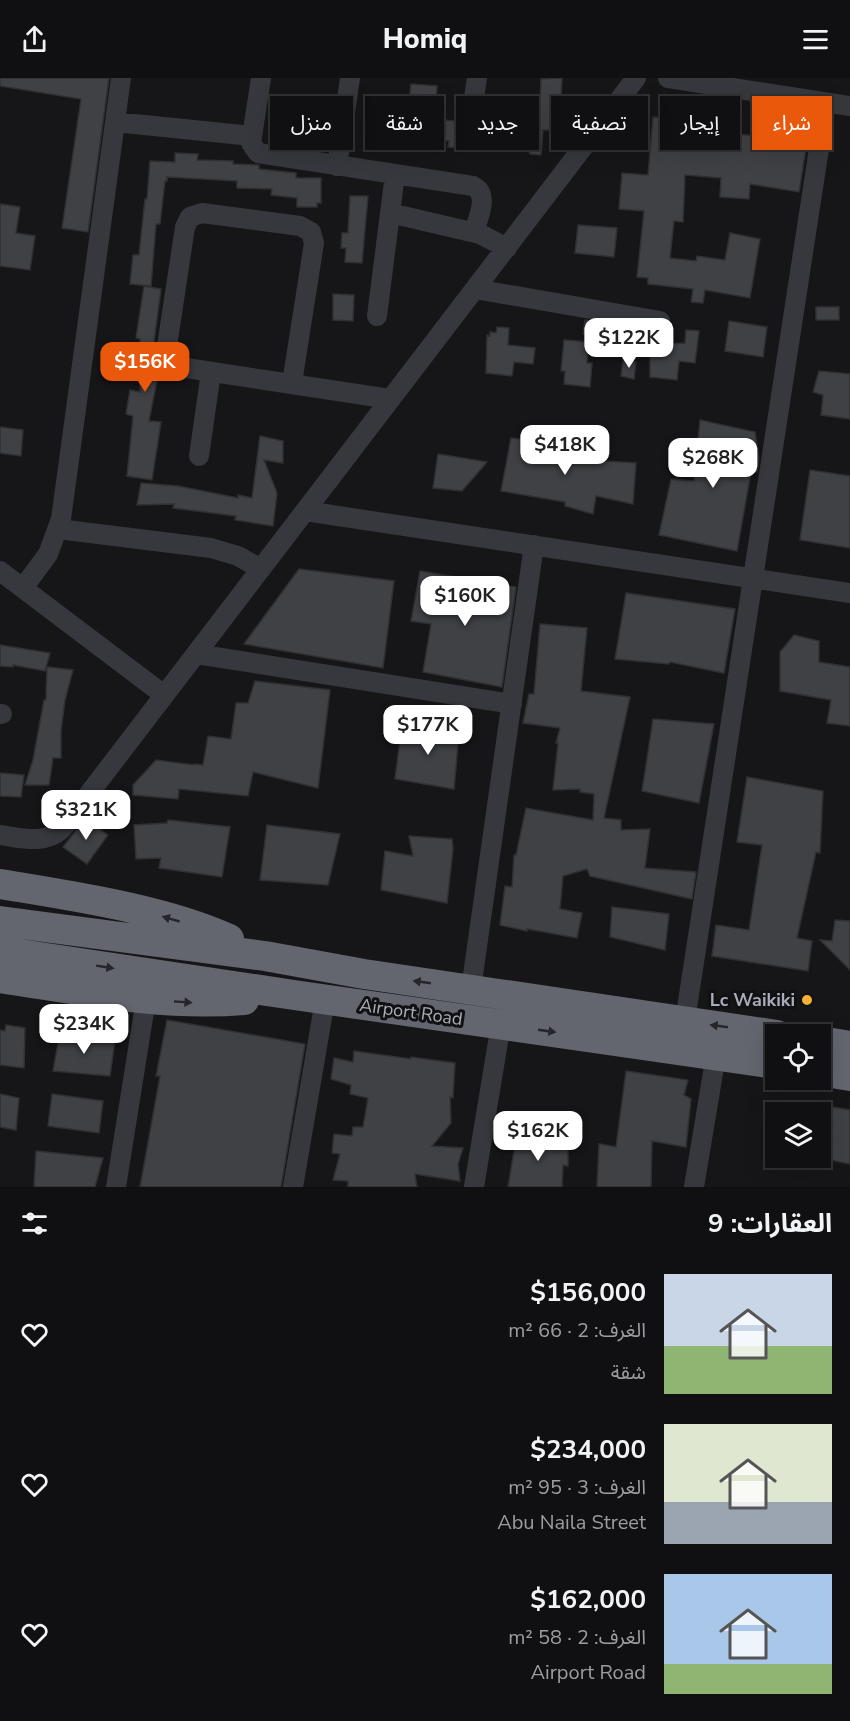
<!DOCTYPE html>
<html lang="ar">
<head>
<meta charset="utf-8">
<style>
  :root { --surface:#101012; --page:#1e1e20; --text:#f1f3f6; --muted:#9c9d9f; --line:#303032; --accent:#ea580c }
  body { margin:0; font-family:"Nunito Sans","Noto Sans Arabic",sans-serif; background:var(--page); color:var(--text); direction:rtl; height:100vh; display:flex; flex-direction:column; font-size:22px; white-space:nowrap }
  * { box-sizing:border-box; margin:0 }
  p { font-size:20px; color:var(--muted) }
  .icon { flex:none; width:33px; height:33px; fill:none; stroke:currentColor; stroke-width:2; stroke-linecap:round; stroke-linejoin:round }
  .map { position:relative; height:1109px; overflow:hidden; direction:ltr }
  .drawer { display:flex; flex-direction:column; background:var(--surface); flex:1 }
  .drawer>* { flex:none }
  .guide { position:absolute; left:18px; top:18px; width:814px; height:54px; direction:rtl; display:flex; gap:12px }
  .tools { position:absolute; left:765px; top:946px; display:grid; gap:12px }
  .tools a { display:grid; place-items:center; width:66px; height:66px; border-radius:0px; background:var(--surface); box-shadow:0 6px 24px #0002,0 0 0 2px var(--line); font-size:30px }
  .price { position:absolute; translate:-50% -51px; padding:0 14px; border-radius:12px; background:#fff; color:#222; font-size:20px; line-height:39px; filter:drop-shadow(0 2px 3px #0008) }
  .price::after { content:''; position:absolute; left:50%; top:36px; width:18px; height:14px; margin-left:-9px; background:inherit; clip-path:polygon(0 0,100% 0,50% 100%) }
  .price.selected { background:var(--accent); color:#fff }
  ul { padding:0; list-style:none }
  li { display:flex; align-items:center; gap:18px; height:150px; padding:0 18px }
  li span { display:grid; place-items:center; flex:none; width:168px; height:120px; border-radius:0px; color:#555 }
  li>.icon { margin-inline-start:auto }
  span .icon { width:72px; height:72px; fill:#fffc; stroke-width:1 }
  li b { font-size:26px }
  h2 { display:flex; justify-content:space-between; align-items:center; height:72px; padding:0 18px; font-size:26px }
  .pill { padding:0 21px; border-radius:0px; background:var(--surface); box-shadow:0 6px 24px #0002,0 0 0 2px var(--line); font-size:21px; line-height:54px }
  .pill.selected { background:var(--accent); color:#fff }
  header { display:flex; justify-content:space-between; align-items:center; height:78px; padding:0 18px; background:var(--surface); font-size:27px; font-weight:800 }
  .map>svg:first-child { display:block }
</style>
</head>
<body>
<header><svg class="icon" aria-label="menu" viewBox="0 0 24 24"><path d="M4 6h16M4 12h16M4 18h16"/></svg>Homiq<svg class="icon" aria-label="share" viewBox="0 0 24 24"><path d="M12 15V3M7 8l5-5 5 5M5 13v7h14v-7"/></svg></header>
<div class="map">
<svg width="850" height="1109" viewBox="0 0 850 1109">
  <rect width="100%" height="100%" fill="#161618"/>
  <path fill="#404145" stroke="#303034" stroke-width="1.5" d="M0,0H109L88,154L62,150L81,21L0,8Z
    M562,0L561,20H555L554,52H537H543L541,77L530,76L528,71L502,69V72L448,69L449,63L418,60L420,35L408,34L411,6L437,8L435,41L533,51L534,27L540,28L541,1Z
    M685,36L714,39L713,55L765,58L767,44L793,48L790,67L806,70L799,114L750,106L749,121L720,119L721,100L685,97L683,144L674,143L670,180L696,183L697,178L725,182L730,155L760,161L750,220L705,212L703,225L691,224L693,211L648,206V200L637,199L644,133L619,131L622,95L648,97L653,39L685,41Z
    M175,75L198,76L197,82L233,83V86L259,87V91L296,95V100H321V125H317V129H297V120L271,117L272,111L237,110V103L167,99V103H165L160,146H156L151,208L130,206L133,177H139L145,121H147L150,83L175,84Z
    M350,118H368L362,185L345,184L346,170H341L342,155H348Z
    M0,126L20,129L16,155L35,158L30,192L0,188Z
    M578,147L617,150L614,179L575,175Z
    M144,208L161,211L153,271H155L158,297L149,343L161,344L152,402L127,398L133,338L126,336L130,312L140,314V261L136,260Z
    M333,216L354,217L353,243L333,242Z
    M816,229H839V242H816Z
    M585,242L615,247L614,260L583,256Z
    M729,243L767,249L763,279L725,273Z
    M497,249L509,250L508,267L535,270L533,286L514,284L512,298L486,295L487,257L490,258V254L496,255Z
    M686,252L699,253L695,285L679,283L677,302L650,299V267L685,265Z
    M564,262L588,264L587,285H592L590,309L564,306L565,293H561Z
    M623,282L636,284L634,301L621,298Z
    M819,293L850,296V341L821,337L823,317L813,314Z
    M700,342L755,354L759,380L757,394H751L737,473L659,457L671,401L694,403Z
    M0,349L23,352L21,378L0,375Z
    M260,358L283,363V385L264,382L277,415L273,448L235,442L236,438L173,430L174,426L137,427L141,405L178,408L238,420V417L252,420Z
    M511,360L558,365L556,380L636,385L633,426L596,418L593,436L565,428V424L501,413Z
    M438,376L487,384L462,413L433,410Z
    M810,392L850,398V470L800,462Z
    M299,491L394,503L383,590L244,566Z
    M420,493L516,509L502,609L423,594L431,546L411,543Z
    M626,515L735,531L724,595L670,584L669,586L615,581Z
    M540,546L587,550L581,613L630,619L604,740L621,742V752L650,751L645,790L696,794L692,821L590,798L587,791L563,798L560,831L582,835L577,860L527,851V853L500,847L505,808L512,809L514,777H516L526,730L593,742L594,716L580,714V711L553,712L558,665H556L560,650L523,645L529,616H534Z
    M794,557L819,563V584L850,589V648L827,645L831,622L780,613V574Z
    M0,567L50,575L45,593L13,587V589L0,588Z
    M47,589L73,592L65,622L61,653V680H53L49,707H25L33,682L44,622H46Z
    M255,603L330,612L318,710L253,694L248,718L179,711L178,721L133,717V707L156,682L194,687V686L203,687L208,658L231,661L236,625H248Z
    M653,641L714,646L699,725L642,713Z
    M402,646L459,655L454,711L395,701Z
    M0,695L24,697L21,719L0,718Z
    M747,699L823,713L820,775L816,774L797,860L812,863L808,893L712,878L716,847L749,852L762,767L737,764Z
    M85,741L108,757L87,786L63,769Z
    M168,742L230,749L222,799L159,790L161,780L136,781L134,747L167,745Z
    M267,747L340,756L328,807L260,802Z
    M409,758L452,761L453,771L447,825L381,812L385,773L413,778Z
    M612,829L669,836L665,872L610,859Z
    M835,842L850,843V892L820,862L832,863Z
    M167,942L305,966L281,1109H140L160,998H156Z
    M6,947L25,950L24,990L0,987V952L5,953Z
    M60,954L115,962L110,998L53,993Z
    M354,973L411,981V979L455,985L453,1020L450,1019L451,1045L432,1068L463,1070L458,1086L460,1103L415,1096L417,1109H348V1103L333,1102L340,1076L332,1075L334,1056L352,1058L353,1049H363L368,1020L350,1016L351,1007L331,1001L334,980L353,984Z
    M626,993L688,1002L684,1017L691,1021L686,1069L652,1063L651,1109H597L599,1066L616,1069Z
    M0,1016L19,1020L16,1052L0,1049Z
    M52,1016L103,1023L99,1055L48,1048Z
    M820,1027L850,1032V1086L820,1080Z
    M517,1055L568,1064V1088L563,1087L562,1109H508Z
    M36,1073L103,1080L95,1109H34Z"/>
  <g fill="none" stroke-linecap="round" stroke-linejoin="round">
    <path stroke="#37383d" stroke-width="20" d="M261,0L251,65L258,75L473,108C490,116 478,140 474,154
      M668,0L850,28
      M474,20L477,0
      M115,44L252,58
      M337,88L350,0
      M390,135L480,156L507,170
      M475,211L660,243
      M377,238L395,96
      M292,305L314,165L311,154L300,148L202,135L190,139L185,149L167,268L169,281L180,289L390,321
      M199,378L211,294
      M305,433L850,515
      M58,451L211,470L238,478L261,491
      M0,493L164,617
      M23,510L48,476L61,441L121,0
      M196,576L512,626
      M0,636H2
      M0,757C22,760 44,767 62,751L636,0
      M471,911L534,467
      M685,943L826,25
      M116,1109L146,921
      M293,1109L325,922
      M474,1109L501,946
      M694,1109L716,977"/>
    <path stroke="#63666e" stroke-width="30" d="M0,806C72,818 163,831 229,861
      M0,843L265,878L364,896L777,957
      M0,873L294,917L776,986
      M0,900C81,912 162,929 244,922
      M820,963L850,968
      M820,993L850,998"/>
  </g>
  <defs><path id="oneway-solid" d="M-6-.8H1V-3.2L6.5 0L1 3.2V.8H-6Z" transform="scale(1.5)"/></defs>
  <g fill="#26262a">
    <use href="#oneway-solid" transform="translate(171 841) rotate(-164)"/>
    <use href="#oneway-solid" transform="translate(105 889) rotate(9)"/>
    <use href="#oneway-solid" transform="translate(422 904) rotate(-172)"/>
    <use href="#oneway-solid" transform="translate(183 924) rotate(4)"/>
    <use href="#oneway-solid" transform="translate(719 948) rotate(-172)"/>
    <use href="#oneway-solid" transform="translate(547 953) rotate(8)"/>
  </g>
  <circle fill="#f2b134" stroke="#111113" stroke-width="2" cx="807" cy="922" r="6"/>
  <g text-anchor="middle" stroke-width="6" stroke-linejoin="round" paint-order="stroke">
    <g font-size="18" font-weight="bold" fill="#a8adb8" stroke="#111113" text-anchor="end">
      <text x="795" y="928">Lc Waikiki</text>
    </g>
    <g font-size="18" fill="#a8adb8" stroke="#111113">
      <text transform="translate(411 934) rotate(8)" y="6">Airport Road</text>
    </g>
  </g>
</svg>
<div class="tools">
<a><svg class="icon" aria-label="locate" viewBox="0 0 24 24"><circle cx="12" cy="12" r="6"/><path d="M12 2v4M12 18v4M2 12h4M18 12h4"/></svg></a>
<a><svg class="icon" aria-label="layers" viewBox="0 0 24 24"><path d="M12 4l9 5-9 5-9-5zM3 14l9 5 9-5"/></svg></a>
</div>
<b class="price" style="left:629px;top:291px">$122K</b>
<b class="price selected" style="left:145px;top:315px">$156K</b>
<b class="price" style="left:565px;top:398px">$418K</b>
<b class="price" style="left:713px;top:411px">$268K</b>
<b class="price" style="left:465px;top:549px">$160K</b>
<b class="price" style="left:428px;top:678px">$177K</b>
<b class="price" style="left:86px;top:763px">$321K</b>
<b class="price" style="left:84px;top:977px">$234K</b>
<b class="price" style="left:538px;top:1084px">$162K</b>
<div class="guide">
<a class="pill selected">شراء</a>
<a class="pill">إيجار</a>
<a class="pill">تصفية</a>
<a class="pill">جديد</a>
<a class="pill">شقة</a>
<a class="pill">منزل</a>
</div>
</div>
<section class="drawer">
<h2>العقارات: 9<svg class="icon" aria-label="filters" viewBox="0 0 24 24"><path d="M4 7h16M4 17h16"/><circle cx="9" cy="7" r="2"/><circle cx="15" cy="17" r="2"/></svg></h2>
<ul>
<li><span style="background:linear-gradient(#c9d6e8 60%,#8fb573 0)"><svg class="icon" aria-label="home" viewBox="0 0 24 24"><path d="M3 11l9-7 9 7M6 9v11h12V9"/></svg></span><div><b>$156,000</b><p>الغرف: 2 · 66 m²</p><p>شقة</p></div><svg class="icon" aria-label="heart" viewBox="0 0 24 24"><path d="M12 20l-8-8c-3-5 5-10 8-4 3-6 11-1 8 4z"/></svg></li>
<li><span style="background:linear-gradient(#dfe7d0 65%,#9aa5b1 0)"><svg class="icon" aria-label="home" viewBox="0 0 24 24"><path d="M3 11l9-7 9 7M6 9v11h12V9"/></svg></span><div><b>$234,000</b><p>الغرف: 3 · 95 m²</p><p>Abu Naila Street</p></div><svg class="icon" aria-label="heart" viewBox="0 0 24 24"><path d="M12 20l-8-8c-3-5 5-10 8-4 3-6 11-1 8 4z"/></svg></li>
<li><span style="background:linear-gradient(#a9c7e8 75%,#8fb573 0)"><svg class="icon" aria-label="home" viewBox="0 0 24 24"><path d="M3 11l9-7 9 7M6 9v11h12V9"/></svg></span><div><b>$162,000</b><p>الغرف: 2 · 58 m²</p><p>Airport Road</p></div><svg class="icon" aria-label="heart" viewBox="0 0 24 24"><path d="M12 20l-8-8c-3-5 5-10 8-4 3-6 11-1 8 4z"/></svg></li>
</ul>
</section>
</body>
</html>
